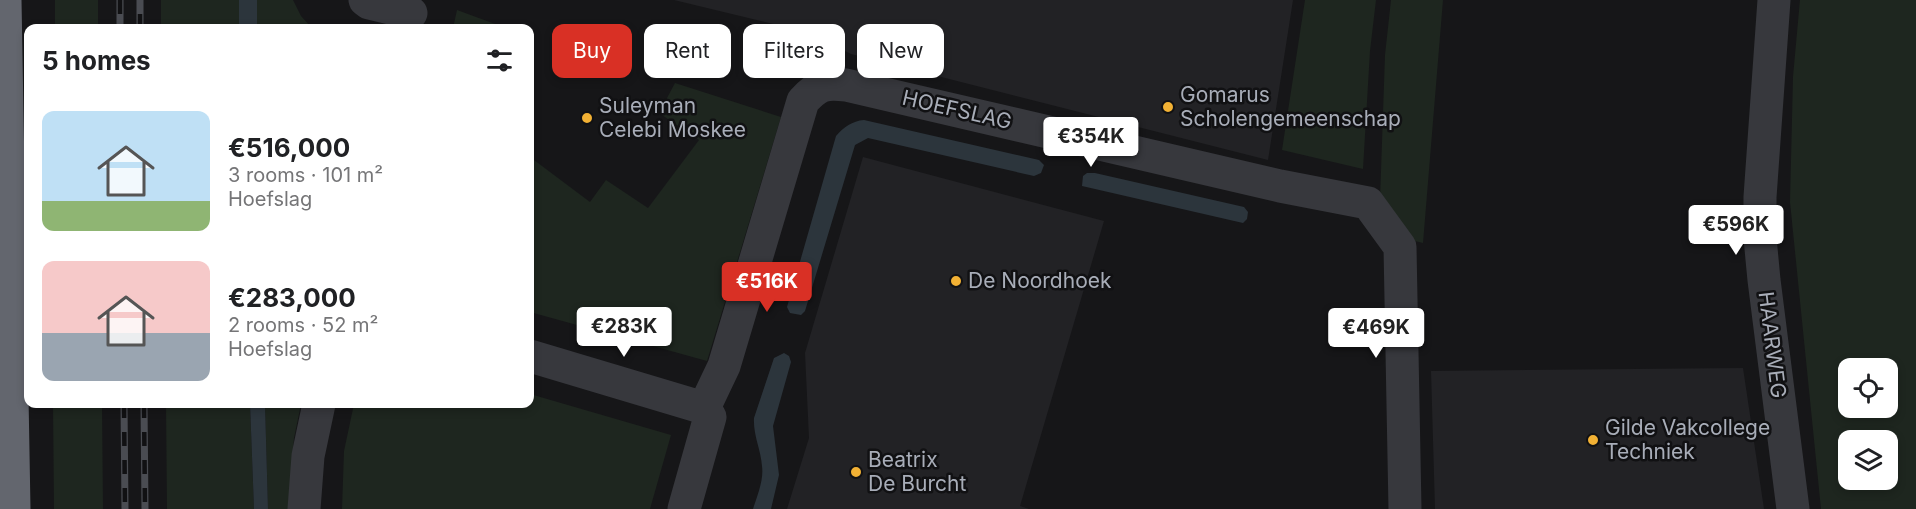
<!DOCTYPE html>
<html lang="en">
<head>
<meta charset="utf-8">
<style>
  :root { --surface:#fff; --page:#f6f6f6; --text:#202124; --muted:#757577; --accent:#d93025 }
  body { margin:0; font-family:Inter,sans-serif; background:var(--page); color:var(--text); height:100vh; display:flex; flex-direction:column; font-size:22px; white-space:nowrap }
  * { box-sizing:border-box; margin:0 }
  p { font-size:20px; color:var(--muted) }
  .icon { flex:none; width:33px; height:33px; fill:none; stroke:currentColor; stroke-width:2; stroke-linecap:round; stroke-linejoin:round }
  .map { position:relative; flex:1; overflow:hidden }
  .side { position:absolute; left:24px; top:24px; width:510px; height:384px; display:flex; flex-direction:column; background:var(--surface); border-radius:12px; box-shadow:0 3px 9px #0003 }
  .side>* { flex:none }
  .top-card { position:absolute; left:552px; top:24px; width:570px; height:54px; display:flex; gap:12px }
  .tools { position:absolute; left:1838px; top:358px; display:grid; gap:12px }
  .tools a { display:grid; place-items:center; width:60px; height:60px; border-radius:12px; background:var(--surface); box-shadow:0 3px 9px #0003; font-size:30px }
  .price { position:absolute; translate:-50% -51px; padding:0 14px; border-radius:6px; background:#fff; color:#222; font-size:20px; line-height:39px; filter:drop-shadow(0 2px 3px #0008) }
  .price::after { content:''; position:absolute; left:50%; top:36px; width:18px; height:14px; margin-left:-9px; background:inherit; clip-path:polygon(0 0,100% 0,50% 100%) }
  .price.selected { background:var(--accent); color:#fff }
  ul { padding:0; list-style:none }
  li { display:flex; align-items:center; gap:18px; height:150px; padding:0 18px }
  li span { display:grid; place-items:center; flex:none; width:168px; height:120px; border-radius:12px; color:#555 }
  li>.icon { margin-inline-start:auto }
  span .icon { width:72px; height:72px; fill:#fffc; stroke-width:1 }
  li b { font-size:26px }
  h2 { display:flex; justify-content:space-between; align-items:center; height:72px; padding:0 18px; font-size:26px }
  .tag { padding:0 21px; border-radius:12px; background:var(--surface); box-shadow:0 3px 9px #0003; font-size:21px; line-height:54px }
  .tag.selected { background:var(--accent); color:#fff }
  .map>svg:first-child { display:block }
</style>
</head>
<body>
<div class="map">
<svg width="1916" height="509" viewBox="0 0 1916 509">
  <rect width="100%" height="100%" fill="#161618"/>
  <path fill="#222225" d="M674,0H1293L1268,160L851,54L806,32Z
    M863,157L1104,221L1020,506L1029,509H787L809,438L805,353Z
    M1743,368L1764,509H1435L1431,371Z"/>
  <path fill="#1e261f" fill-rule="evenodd" d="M55,0H98V28H55Z
    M161,0H239V28H161Z
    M257,0H293L301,16L312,28H257Z
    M1305,0H1376L1370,51L1363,169L1282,150Z
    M1391,0H1443L1423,243L1407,239L1380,200L1385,55Z
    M1800,0H1916V509H1821L1790,202L1793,77ZM1848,369H1887V408H1848ZM1848,441H1887V480H1848Z
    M457,10L506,28H453Z
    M675,83L781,117L707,361L530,312V157L590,202L606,180L648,208L699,140L659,113Z
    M530,394L671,435L650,509H342L344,451L354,404H530Z
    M53,404H102L103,509H54Z
    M166,404H250L254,509H167Z
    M265,404H301L294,438L288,509H268Z"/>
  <path fill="#2c353c" d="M239,0H257V28H239Z
    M864,120L1039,160L1044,165L1041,173L1034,176L868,138L855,145L805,311L801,315L790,313L787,307L836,136C844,127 852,121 864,120Z
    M1087,173H1095L1244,207L1248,212L1247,219L1243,223L1082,186L1083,176Z
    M784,353L789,356L791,362L773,426L779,475L771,509H753C757,496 764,480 762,466C761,450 753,435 754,418L774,358Z
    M250,404H265L268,509H254Z"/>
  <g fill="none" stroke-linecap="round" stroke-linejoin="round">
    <path stroke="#37383d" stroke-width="33" d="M365,0L369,3L411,13
      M1774,0L1760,197V238L1764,280L1793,509
      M530,356L704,408
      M304,509L308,456L319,404
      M684,509L708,424L710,417L704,408L724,366L803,101C819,84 824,83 846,85L1280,186L1368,203L1400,247L1405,509"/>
    <path stroke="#63666e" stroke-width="33" d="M5,0L14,509"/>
    <defs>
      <path id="rail" d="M120,0V28
        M140,28V0
        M124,404L125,509
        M144,404L145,509"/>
    </defs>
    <use href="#rail" stroke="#4a4c52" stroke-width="7"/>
    <use href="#rail" stroke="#111113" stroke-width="4.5" stroke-dasharray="14" stroke-linecap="butt"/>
  </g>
  <g fill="#f2b134" stroke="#111113" stroke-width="2">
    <circle cx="1168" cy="107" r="6"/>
    <circle cx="587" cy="118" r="6"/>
    <circle cx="956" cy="281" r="6"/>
    <circle cx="1593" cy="440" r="6"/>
    <circle cx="856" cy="472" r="6"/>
  </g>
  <g text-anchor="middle" stroke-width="5" stroke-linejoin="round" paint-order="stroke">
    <g font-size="21" fill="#a8adb8" stroke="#111113" text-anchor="start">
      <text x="1180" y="102">Gomarus<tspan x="1180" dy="24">Scholengemeenschap</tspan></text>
      <text x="599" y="113">Suleyman<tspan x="599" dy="24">Celebi Moskee</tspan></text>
      <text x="968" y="288">De Noordhoek</text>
      <text x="1605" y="435">Gilde Vakcollege<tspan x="1605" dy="24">Techniek</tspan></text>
      <text x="868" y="467">Beatrix<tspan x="868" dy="24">De Burcht</tspan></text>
    </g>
    <g font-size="21" fill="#a8adb8" stroke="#111113">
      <text transform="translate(957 110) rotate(13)" y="7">HOEFSLAG</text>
      <text transform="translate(1772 345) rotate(83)" y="7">HAARWEG</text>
    </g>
  </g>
</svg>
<div class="tools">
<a><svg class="icon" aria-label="locate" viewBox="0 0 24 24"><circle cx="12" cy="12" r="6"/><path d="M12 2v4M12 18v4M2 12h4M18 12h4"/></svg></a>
<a><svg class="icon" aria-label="layers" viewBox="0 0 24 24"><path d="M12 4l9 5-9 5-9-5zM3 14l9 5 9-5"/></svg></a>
</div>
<b class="price" style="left:1091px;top:168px">€354K</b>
<b class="price" style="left:1736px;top:256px">€596K</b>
<b class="price selected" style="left:767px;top:313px">€516K</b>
<b class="price" style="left:624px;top:358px">€283K</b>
<b class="price" style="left:1376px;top:359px">€469K</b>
<div class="top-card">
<a class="tag selected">Buy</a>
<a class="tag">Rent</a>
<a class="tag">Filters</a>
<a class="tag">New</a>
</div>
<section class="side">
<h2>5 homes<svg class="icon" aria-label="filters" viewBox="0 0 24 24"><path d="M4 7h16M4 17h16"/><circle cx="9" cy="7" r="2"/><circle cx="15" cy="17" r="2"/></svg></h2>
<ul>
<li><span style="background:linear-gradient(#bfe0f5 75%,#8fb573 0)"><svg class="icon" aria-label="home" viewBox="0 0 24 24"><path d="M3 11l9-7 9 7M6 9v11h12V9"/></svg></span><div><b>€516,000</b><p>3 rooms · 101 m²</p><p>Hoefslag</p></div></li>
<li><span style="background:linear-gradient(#f6c9c9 60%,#9aa5b1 0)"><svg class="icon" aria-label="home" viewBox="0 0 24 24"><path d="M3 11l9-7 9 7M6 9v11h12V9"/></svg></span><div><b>€283,000</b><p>2 rooms · 52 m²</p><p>Hoefslag</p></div></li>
</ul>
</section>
</div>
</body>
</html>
